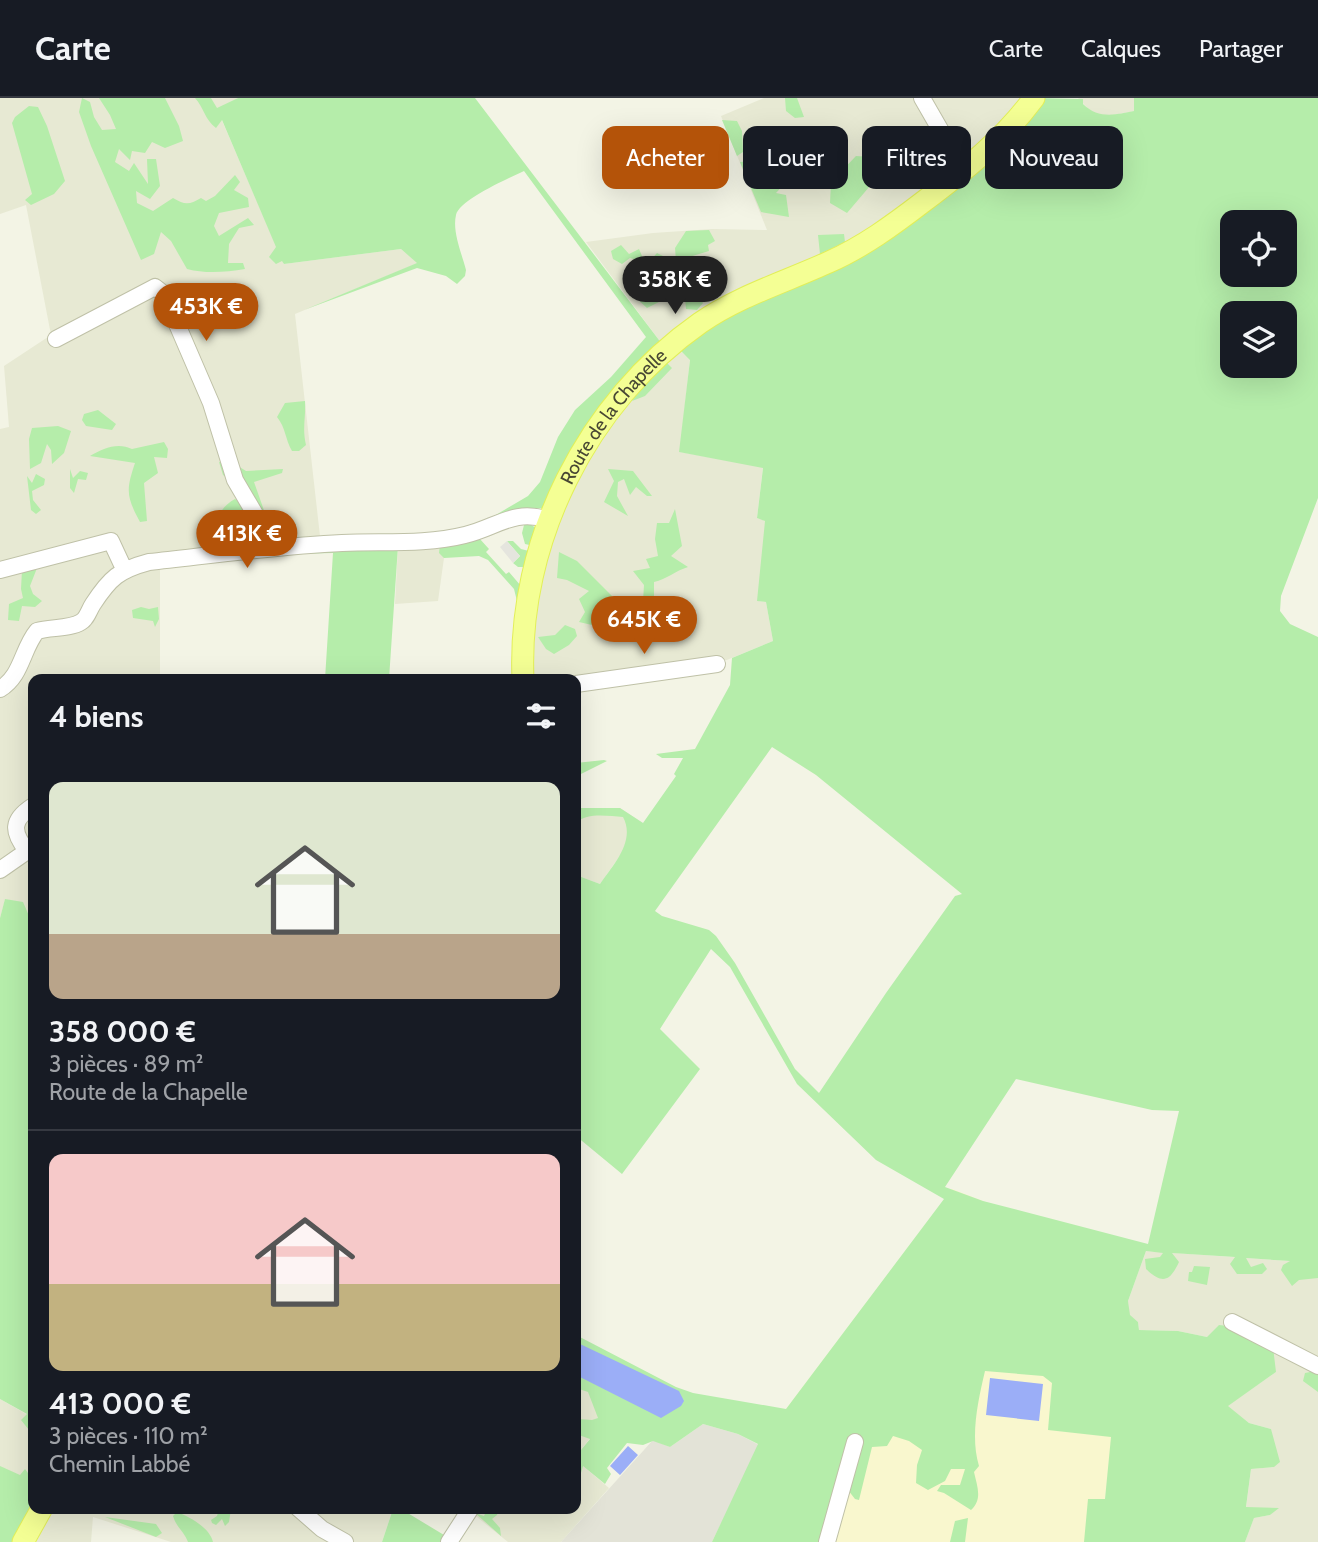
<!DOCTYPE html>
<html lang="fr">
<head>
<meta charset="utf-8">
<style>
  :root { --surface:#171b24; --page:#20242c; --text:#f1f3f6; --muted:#9ea1a6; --line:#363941; --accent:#b45309 }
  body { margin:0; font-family:Cabin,sans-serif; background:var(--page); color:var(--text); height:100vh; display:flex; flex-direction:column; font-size:26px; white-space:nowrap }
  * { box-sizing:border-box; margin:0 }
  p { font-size:23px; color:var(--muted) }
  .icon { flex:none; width:38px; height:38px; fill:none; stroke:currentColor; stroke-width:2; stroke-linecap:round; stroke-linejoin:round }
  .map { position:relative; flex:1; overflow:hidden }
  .drawer { position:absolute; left:28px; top:576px; width:553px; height:840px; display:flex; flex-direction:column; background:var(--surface); border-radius:14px; box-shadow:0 7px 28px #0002 }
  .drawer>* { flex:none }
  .hud { position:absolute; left:602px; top:28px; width:611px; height:63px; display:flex; gap:14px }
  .controls { position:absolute; left:1220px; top:112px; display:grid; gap:14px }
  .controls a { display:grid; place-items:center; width:77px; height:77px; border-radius:14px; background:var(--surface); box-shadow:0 7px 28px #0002; font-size:35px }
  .price { position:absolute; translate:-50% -60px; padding:0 16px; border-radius:24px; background:var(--accent); color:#fff; font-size:23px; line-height:46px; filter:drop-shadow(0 2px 4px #0008) }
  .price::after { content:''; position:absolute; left:50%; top:42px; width:21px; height:16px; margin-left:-10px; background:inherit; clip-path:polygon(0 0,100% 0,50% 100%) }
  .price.selected { background:#222; color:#fff }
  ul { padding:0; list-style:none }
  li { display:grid; align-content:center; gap:14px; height:371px; padding:0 21px }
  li+li { border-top:2px solid var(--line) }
  li span { display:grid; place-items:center; height:217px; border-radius:14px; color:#555 }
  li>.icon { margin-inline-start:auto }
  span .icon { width:126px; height:126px; fill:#fffc; stroke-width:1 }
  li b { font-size:30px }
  h2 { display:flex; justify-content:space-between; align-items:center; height:84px; padding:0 21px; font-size:30px }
  .tag { padding:0 24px; border-radius:14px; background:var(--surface); box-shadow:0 7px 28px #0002; font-size:24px; line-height:63px }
  .tag.selected { background:var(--accent); color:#fff }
  header { display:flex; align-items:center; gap:42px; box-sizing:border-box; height:98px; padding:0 35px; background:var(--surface); border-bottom:2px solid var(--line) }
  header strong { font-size:33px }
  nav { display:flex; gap:38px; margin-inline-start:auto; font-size:24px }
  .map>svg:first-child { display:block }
</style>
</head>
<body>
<header>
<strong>Carte</strong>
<nav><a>Carte</a><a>Calques</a><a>Partager</a></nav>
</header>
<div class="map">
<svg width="1318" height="1444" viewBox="0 0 1318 1444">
  <rect width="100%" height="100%" fill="#f3f4e5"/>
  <path fill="#e7e9d3" d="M0,0H238L217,11L284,166L401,151L418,165L295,216L321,447L160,463V581H33V827L5,802L0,820V331L9,329L4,268L51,237L26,107L0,116Z
    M764,0H1040L891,134L679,252L690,261L680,354L763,369L757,420L766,423L758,503L766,504L773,543L717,566L576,581H518L538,433L662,246L586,144L653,135L712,131L767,132L721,18Z
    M1078,0H1162L1141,12L1097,20Z
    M440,446L444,460L438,503L395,506L398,448Z
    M620,710L643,725L600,786L576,777V716Z
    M1146,1153L1318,1165V1444H1245L1254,1420L1270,1417L1277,1410H1246L1251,1371L1274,1369L1271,1331L1249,1325L1227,1308L1276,1274L1207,1239L1178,1233L1139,1232L1138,1224L1129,1217L1128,1203Z
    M576,1283L596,1293L599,1329L576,1358Z
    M0,1301L33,1320V1401L0,1379Z
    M576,1362L609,1390L561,1444H508L467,1411L576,1410Z
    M42,1411H393L382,1444H171L93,1419L91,1444H23Z"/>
  <path fill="#f9f7ce" d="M952,1091L983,1103L1128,1203L1100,1444H712L759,1347Z"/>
  <path fill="#e3e3d7" d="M703,1326L738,1336L759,1347L712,1444H561L653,1342L670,1349Z"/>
  <path fill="#b5edaa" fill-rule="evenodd" d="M82,0L90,4L94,19L102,32L116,31L110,17L99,0H165L179,28L183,43L165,50L152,44L145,55L132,53L130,62L119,51L115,64L129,73L134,65L148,86L147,61H156L160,88L150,101L136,93L137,105L153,113L173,100C185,107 189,107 201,100L206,103L215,98L235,77L240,84L234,92L248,100L249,109L219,115L214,128L219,138L248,120L254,127L239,130L229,146L228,165H243L245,171C226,174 206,176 187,171L171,143L161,134L154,156L141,162L91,48L79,14Z
    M195,0H211L217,10L238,0H475L662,246L544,410L523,412L477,428L528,398L540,384L558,339L575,312L611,279L646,239L524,73C509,80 459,102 456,117C452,134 462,156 466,172L465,178L457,186L446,178L417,170L304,212L417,165L401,151L284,166L282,163L276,166L269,159L276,149L222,22L216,30C205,22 204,10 195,0Z
    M785,0H797L804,19L795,20L786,13Z
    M1038,0L1083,1V6C1098,21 1115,17 1134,13V0H1318V400L1281,498L1280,513L1290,526L1318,539V1180L1299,1182L1292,1188L1281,1172L1283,1167L1290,1163L1246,1160L1251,1169L1263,1165L1267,1171L1262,1176H1237L1230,1166L1235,1159L1172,1155L1179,1164C1170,1183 1163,1187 1146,1171L1145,1161L1160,1159L1163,1155L1146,1153L1128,1203L1130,1217L1138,1224L1139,1232L1178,1233L1207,1239L1219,1227L1236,1229L1273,1249L1276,1274L1228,1308L1249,1325L1271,1331L1280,1364L1274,1369L1251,1371L1246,1409L1279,1410L1270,1417L1254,1420L1245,1444H1084L1088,1401H1105L1111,1339L1048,1332L1052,1285L1043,1278L985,1273C978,1303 970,1338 979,1368L974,1374C977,1388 983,1401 971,1412L944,1395L937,1393L941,1387H960L965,1371H951L945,1383L928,1392L916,1385L917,1367L922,1352L909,1343L893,1338L887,1348L872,1349L859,1402L855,1401L848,1392L822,1444H712L758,1346L738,1336L703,1326L670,1349L653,1343L643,1347L627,1345L607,1370L611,1376L605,1386L583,1368L579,1382H576V1358L590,1341L576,1336V1323L579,1321L592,1322L598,1320L588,1294L576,1290V1237L676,1289L693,1295L786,1311L944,1101L876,1062L797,986L730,869L711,851L660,931L700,971L622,1076L576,1038V777L600,786C613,767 636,743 623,719C608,718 587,714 576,725V710H620L643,725L676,678L674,676L683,660H662L656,656L695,651L730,587L732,560L773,543L766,504L757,503L765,423L757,420L763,370L679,354L690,262L679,251L722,221L865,150ZM1232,124H1284V177H1232ZM1232,215H1284V268H1232ZM772,649L816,677L962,796L955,798L886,895L819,995L795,971L735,865L716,838L709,832L662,818L655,813ZM1016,981L1152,1012L1179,1013L1148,1146L983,1103L945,1089Z
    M29,8L38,9L47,28L65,83L54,96L31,107L25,102L32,96L12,25L15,19Z
    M722,22L737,23L742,33L743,54L737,58Z
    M891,37L898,46L911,50L926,63L921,67L900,60L881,75L847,115L830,105L831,84L856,58L871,59Z
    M761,62L769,77L781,78L786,84L776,95L786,97L789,119L761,114L740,64Z
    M709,132L715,143L708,147L709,153L676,163L675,150L686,133Z
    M844,136L845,144L820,156L818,137Z
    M621,147L629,156L639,151L642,158L641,163L630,160L622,166L613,161L611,153Z
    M657,155L667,160L669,169L650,176L646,167Z
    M648,185L655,197L660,199L659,204L647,210L636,200L635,189Z
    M688,192L698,197L703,205L697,212L686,211L685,200Z
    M667,265L672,270L645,298L632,303L644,285Z
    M305,303C306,319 302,331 306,347L299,353H292C285,341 286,330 277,319L285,305Z
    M98,312L116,326L112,332L86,328L82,322L84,316Z
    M58,328L71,333L64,355L52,366L51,352L47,346L41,365L30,371L29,341L32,330Z
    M164,344L168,351L167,360L154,359L158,375L144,385L147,423L140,424C126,398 126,392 135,365L90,358C103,350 118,344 132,351Z
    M219,364L238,368L246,373L283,371L282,375L254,384L272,435L282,434L288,424L297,440L268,442L255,435L240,432L231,446L217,448L212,439C215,423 220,409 235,401L245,408L244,392L223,377Z
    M70,371L73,380L80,373L88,375L86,382L78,381L74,395L70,390Z
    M608,371L633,373L652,398H647L636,389L630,397L624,381L618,384L617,398L628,418L604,404L614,383Z
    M36,376L45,381L44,387L32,393L33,402L41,412L36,416L31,412L27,378L32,385Z
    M675,411L682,448L671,458L688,469C675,473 667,481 654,484V510L642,520L644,487L633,473L650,470L646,461L658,458L655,441L657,425H669Z
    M525,423L536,430L534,448L525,446L522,435Z
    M479,440L489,451L486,454L506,476L509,474L521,488L515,561L517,503L514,491L488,462L479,458L444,460L439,455L440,446Z
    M507,443H513L521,451L533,454L525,469H518L513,465L520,458Z
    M398,448L389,581H325L333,455L247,457Z
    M559,454L577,463L616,502L617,521L603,518L592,527L579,524L585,514L579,501L589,493L567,482L557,480Z
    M37,470L30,488L33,496L42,503L35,509L22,508L19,523L8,522L9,506L23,500L21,491L22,472Z
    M141,509L149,511L158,509L159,521L155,529L153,523L133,520L132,512Z
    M565,527L575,531L577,538L569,547L554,556L546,551L538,539L555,537Z
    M604,662L607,663L581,676L576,674V665Z
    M5,801L23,804L33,827V1337L21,1322L27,1316L0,1301V820Z
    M1194,1168L1210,1169L1207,1187L1188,1183L1189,1174H1192Z
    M1315,1273L1318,1275V1294L1303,1283L1305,1275Z
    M0,1368L20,1377L25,1371C46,1396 26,1420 13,1444H0Z
    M219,1411H231L229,1424L225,1428L222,1421L216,1427L212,1425L211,1422L217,1418Z
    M393,1411H401L444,1437L445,1444H382Z
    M487,1411H499L497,1417L492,1421L500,1430L501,1438L475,1415L484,1418Z
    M177,1414C190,1419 210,1430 213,1444H188C184,1433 176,1429 173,1418Z
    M105,1419L156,1426L162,1435L156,1439Z
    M968,1420L965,1444H950L955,1423Z"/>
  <path fill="#e5e5de" d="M507,443L520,458L513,465L500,449Z"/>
  <path fill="#9baef7" d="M239,419L242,432L235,444L206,446L214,442L225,420Z
    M580,1246L679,1293L684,1303L681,1308L661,1320L576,1277V1248Z
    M990,1280L1043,1286L1039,1323L986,1317Z
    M628,1348L638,1357L620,1377L610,1368Z"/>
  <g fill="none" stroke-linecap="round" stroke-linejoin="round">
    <defs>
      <path id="minor" d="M922,0L964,73
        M56,241L155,189L164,196L211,305L235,382L255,416L266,451
        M0,472L111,443L124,471
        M576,586L717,566
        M0,591C22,578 22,551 37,533C50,529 70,531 81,524C87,521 89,512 93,506C110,480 119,472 149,464C213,457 277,448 342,445C383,443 425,447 465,437C496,430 514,410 548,422
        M27,753C12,734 11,722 33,708
        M0,772L33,749
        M1232,1224L1318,1268
        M298,1410L322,1431L345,1444
        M449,1444L471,1410
        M827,1444L855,1344"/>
      <g id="major">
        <path id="s1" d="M523,581C517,444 587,304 700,225C739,198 785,184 829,164C863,149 893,127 923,104C964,73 1003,42 1034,0"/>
        <path d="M23,1444L42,1410"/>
      </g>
    </defs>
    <use href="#minor" stroke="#bfc1a7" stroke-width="18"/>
    <use href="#major" stroke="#e2ef58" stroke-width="23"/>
    <use href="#minor" stroke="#fff" stroke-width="16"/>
    <use href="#major" stroke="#f4ff94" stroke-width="21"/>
  </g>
  <g text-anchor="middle" stroke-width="7" stroke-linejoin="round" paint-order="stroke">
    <g font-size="19" fill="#484834" stroke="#fff">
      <text dy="7" stroke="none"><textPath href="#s1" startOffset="285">Route de la Chapelle</textPath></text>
    </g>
  </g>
</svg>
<div class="controls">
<a><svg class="icon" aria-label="locate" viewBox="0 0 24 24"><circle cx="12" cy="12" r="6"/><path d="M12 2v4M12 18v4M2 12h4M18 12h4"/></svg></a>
<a><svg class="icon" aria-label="layers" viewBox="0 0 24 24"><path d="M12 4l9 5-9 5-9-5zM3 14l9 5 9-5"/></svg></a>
</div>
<b class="price selected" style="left:675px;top:218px">358K €</b>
<b class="price" style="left:206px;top:245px">453K €</b>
<b class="price" style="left:247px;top:472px">413K €</b>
<b class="price" style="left:644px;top:558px">645K €</b>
<div class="hud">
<a class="tag selected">Acheter</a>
<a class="tag">Louer</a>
<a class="tag">Filtres</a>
<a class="tag">Nouveau</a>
</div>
<section class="drawer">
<h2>4 biens<svg class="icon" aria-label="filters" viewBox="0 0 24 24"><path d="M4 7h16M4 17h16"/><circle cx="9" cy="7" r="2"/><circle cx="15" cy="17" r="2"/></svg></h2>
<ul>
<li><span style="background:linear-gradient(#dfe7d0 70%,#b9a48a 0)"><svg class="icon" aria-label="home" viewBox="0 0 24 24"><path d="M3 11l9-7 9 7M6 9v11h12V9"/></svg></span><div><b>358 000 €</b><p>3 pièces · 89 m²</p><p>Route de la Chapelle</p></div></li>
<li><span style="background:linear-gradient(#f6c9c9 60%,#c2b280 0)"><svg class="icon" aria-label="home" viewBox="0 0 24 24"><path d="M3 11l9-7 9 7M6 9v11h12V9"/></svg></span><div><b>413 000 €</b><p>3 pièces · 110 m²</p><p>Chemin Labbé</p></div></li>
</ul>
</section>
</div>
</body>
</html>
